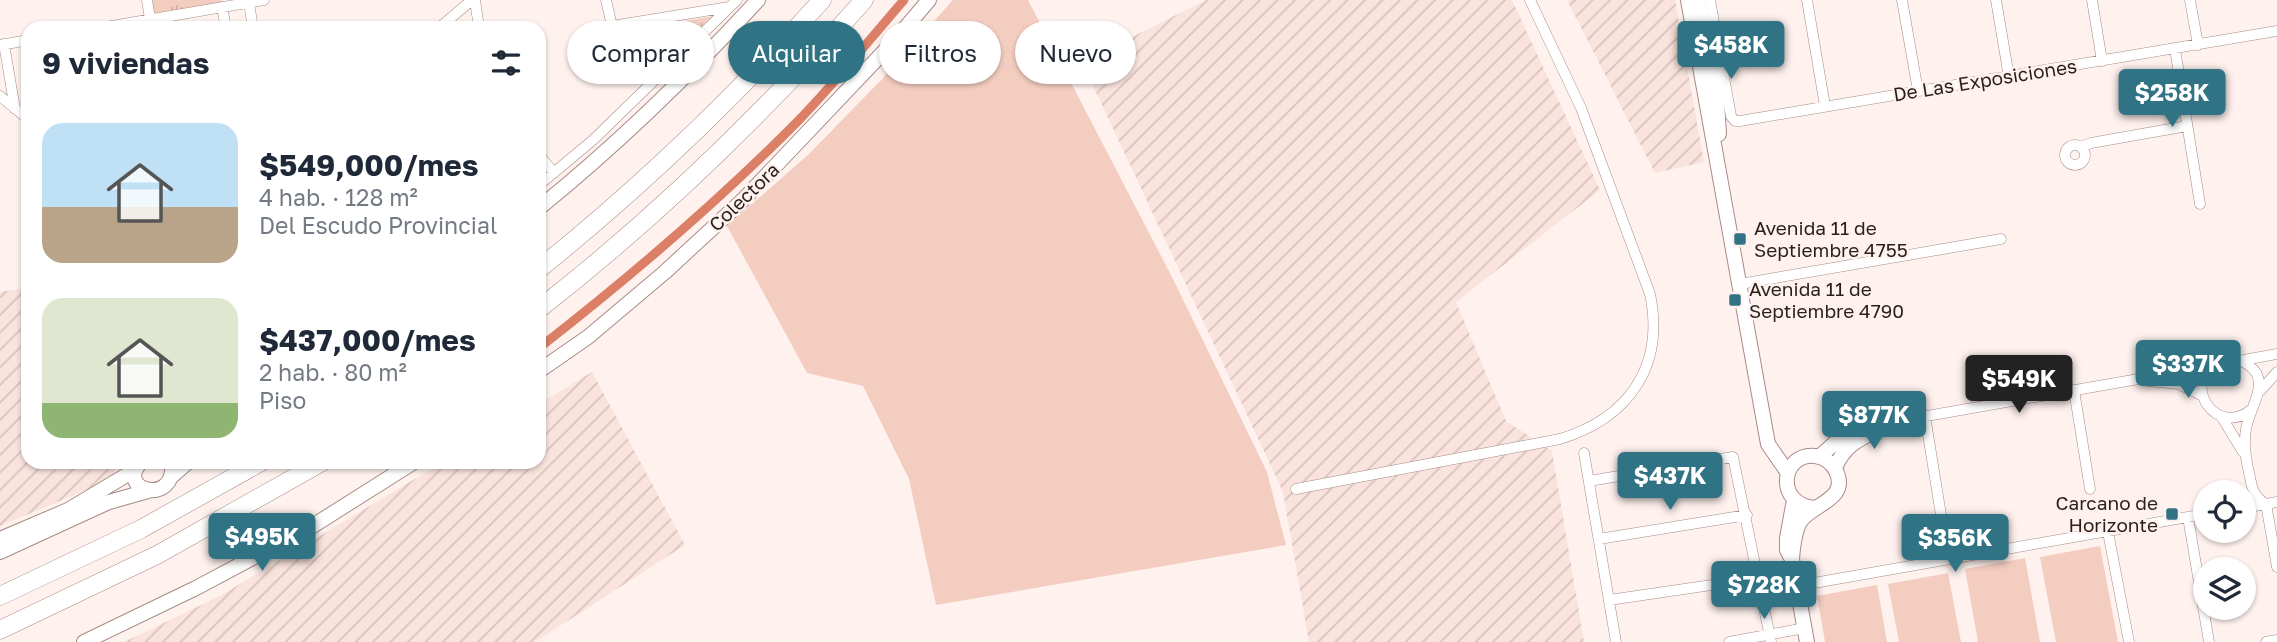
<!DOCTYPE html>
<html lang="es">
<head>
<meta charset="utf-8">
<style>
  :root { --surface:#fff; --page:#f6f6f7; --text:#1f2937; --muted:#747a83; --accent:#307384 }
  body { margin:0; font-family:"Golos Text",sans-serif; background:var(--page); color:var(--text); height:100vh; display:flex; flex-direction:column; font-size:26px; white-space:nowrap }
  * { box-sizing:border-box; margin:0 }
  p { font-size:23px; color:var(--muted) }
  .icon { flex:none; width:38px; height:38px; fill:none; stroke:currentColor; stroke-width:2; stroke-linecap:round; stroke-linejoin:round }
  .map { position:relative; flex:1; overflow:hidden }
  .side { position:absolute; left:21px; top:21px; width:525px; height:448px; display:flex; flex-direction:column; background:var(--surface); border-radius:21px; box-shadow:0 2px 5px #0004 }
  .side>* { flex:none }
  .guide { position:absolute; left:567px; top:21px; width:665px; height:63px; display:flex; gap:14px }
  .fabs { position:absolute; left:2193px; top:480px; display:grid; gap:14px }
  .fabs a { display:grid; place-items:center; width:63px; height:63px; border-radius:50%; background:var(--surface); box-shadow:0 2px 5px #0004; font-size:35px }
  .price { position:absolute; translate:-50% -60px; padding:0 16px; border-radius:7px; background:var(--accent); color:#fff; font-size:23px; line-height:46px; filter:drop-shadow(0 2px 4px #0008) }
  .price::after { content:''; position:absolute; left:50%; top:42px; width:21px; height:16px; margin-left:-10px; background:inherit; clip-path:polygon(0 0,100% 0,50% 100%) }
  .price.selected { background:#222; color:#fff }
  ul { padding:0; list-style:none }
  li { display:flex; align-items:center; gap:21px; height:175px; padding:0 21px }
  li span { display:grid; place-items:center; flex:none; width:196px; height:140px; border-radius:21px; color:#555 }
  li>.icon { margin-inline-start:auto }
  span .icon { width:84px; height:84px; fill:#fffc; stroke-width:1 }
  li b { font-size:30px }
  h2 { display:flex; justify-content:space-between; align-items:center; height:84px; padding:0 21px; font-size:30px }
  .chip { padding:0 24px; border-radius:32px; background:var(--surface); box-shadow:0 2px 5px #0004; font-size:24px; line-height:63px }
  .chip.selected { background:var(--accent); color:#fff }
  .map>svg:first-child { display:block }
</style>
</head>
<body>
<div class="map">
<svg width="2277" height="642" viewBox="0 0 2277 642">
  <defs>
    <pattern id="industrial-furrows" width="10" height="10" patternUnits="userSpaceOnUse" patternTransform="scale(1.75)"><rect width="10" height="10" fill="#fae3dd"/><path d="M-1 1l2-2M0 10L10 0M9 11l2-2" fill="none" stroke="#d6c2bd"/></pattern>
    <pattern id="park-tufts" width="24" height="20" patternUnits="userSpaceOnUse" patternTransform="scale(1.75)"><rect width="24" height="20" fill="#f4cdc1"/><path d="M3 7l-1-3M5 7V3M7 7l1-3M15 17l-1-3M17 17v-4M19 17l1-3" fill="none" stroke="#d1b0a5"/></pattern>
  </defs>
  <rect width="100%" height="100%" fill="#fef1ee"/>
  <path fill="url(#industrial-furrows)" d="M1206,0H1512L1600,190L1456,302L1506,421L1552,451L1584,642H1309L1283,492L1082,62Z
    M1567,0H1675L1704,162L1655,173Z
    M28,287V462H117L112,479L0,526V292Z
    M592,372L685,545L535,642H124L220,596L443,462H539V404Z"/>
  <path fill="#f4cdc1" d="M953,0H1028L1173,279L1267,472L1286,545L936,605L909,479L863,386L807,373L727,226L808,155L883,78Z
    M2100,546L2118,642H2056L2040,557Z
    M2025,558L2040,642H1978L1965,569Z
    M1948,573L1961,642H1899L1888,584Z
    M1877,585L1887,642H1825L1817,596Z"/>
  <path fill="url(#park-tufts)" d="M147,0H221L222,7L150,19Z
    M714,16L657,69L625,37L626,31Z"/>
  <g fill="none" stroke-linecap="round" stroke-linejoin="round">
    <path stroke="#db7f66" stroke-width="9" d="M539,348C630,277 718,202 799,120C836,82 869,40 904,0"/>
    <defs>
      <path id="street" d="M147,0L150,19
        M475,0L479,28
        M606,0L612,26L656,79
        M1710,0L1731,116L1735,121H1740L2277,31
        M1807,0L1825,106
        M1902,0L1918,91
        M1996,0L2009,77
        M2092,0L2102,61
        M2190,0L2198,45
        M249,3L253,28
        M222,7L226,28
        M612,26L729,7
        M100,28L264,0
        M439,28L472,0
        M4,44L15,109
        M1,45L28,40
        M2175,49L2200,204
        M0,96L28,119
        M2065 155a10 10 0 1 1 20 0a10 10 0 1 1-20 0Z
        M2081,147L2091,143L2187,126
        M539,155L554,173
        M539,185L593,140L737,0
        M1740,284L2001,239
        M2239,360C2277,376 2250,404 2246,429C2243,445 2246,461 2250,477C2252,489 2255,498 2266,504L2277,567
        M2149,381L2179,384L2203,396
        M2074,390L2090,489
        M2261,390L2277,372
        M2252,409C2217,439 2180,384 2217,363C2226,358 2234,361 2244,360C2255,358 2266,356 2277,354
        M1925,416L1942,521
        M2221,416L2243,452
        M1898,421L2213,366
        M1584,453L1616,642
        M1589,481L1733,457L1771,642
        M1296,489L1560,439C1629,418 1665,366 1650,294L1581,108L1530,0
        M2244,508L2277,502
        M2188,517L2209,642
        M2108,532L2129,642
        M1599,539L1747,515
        M1797,586L2205,514
        M1609,600L1794,573
        M1729,642L1805,628
        M2266,642L2277,640"/>
      <path id="secondary" d="M1688,0L1768,444L1788,473
        M1698,0L1717,101L1719,134
        M539,208C618,144 690,74 758,0
        M539,371L588,337L665,272L743,200L895,40L929,0
        M1819,457L1845,434L1853,430L1898,421
        M141,462C114,491 177,507 172,462
        M1835,468C1843,448 1856,440 1876,431
        M171,477L188,462
        M1794,500L1787,538V550L1792,559L1807,642
        M0,539L68,510L135,470
        M0,552L109,502L148,491
        M1792,559C1793,547 1794,533 1800,522C1811,504 1850,500 1836,471C1832,463 1824,457 1815,456C1780,453 1775,505 1815,508
        M84,642L196,588L311,527L414,462"/>
      <path id="highway" d="M539,269C641,187 735,97 822,0
        M539,309C657,217 765,112 864,0
        M0,596L141,529L261,462
        M0,630L157,555L322,462"/>
    </defs>
    <use href="#street" stroke="#a78c84" stroke-width="11"/>
    <use href="#secondary" stroke="#a78c84" stroke-width="16"/>
    <use href="#highway" stroke="#a78c84" stroke-width="19"/>
    <use href="#street" stroke="#fff" stroke-width="10"/>
    <use href="#secondary" stroke="#fff" stroke-width="14"/>
    <use href="#highway" stroke="#fff" stroke-width="18"/>
  </g>
  <g fill="#307384" stroke="#fef1ee" stroke-width="2.5">
    <rect x="1733" y="232" width="14" height="14" rx="3.5"/>
    <rect x="1728" y="293" width="14" height="14" rx="3.5"/>
    <rect x="2165" y="507" width="14" height="14" rx="3.5"/>
  </g>
  <g text-anchor="middle" stroke-width="5" stroke-linejoin="round" paint-order="stroke">
    <g font-size="19" fill="#291f1c" stroke="#fef1ee">
      <text transform="translate(1985 80) rotate(-9)" y="7">De Las Exposiciones</text>
      <text transform="translate(744 197) rotate(-44)" y="7">Colectora</text>
    </g>
    <g font-size="19" fill="#291f1c" stroke="#fef1ee" text-anchor="start">
      <text x="1754" y="235">Avenida 11 de<tspan x="1754" dy="22">Septiembre 4755</tspan></text>
      <text x="1749" y="296">Avenida 11 de<tspan x="1749" dy="22">Septiembre 4790</tspan></text>
      <text x="2158" y="510" text-anchor="end">Carcano de<tspan x="2158" dy="22">Horizonte</tspan></text>
    </g>
  </g>
</svg>
<div class="fabs">
<a><svg class="icon" aria-label="locate" viewBox="0 0 24 24"><circle cx="12" cy="12" r="6"/><path d="M12 2v4M12 18v4M2 12h4M18 12h4"/></svg></a>
<a><svg class="icon" aria-label="layers" viewBox="0 0 24 24"><path d="M12 4l9 5-9 5-9-5zM3 14l9 5 9-5"/></svg></a>
</div>
<b class="price" style="left:1731px;top:81px">$458K</b>
<b class="price" style="left:2172px;top:129px">$258K</b>
<b class="price" style="left:2188px;top:400px">$337K</b>
<b class="price selected" style="left:2019px;top:415px">$549K</b>
<b class="price" style="left:1874px;top:451px">$877K</b>
<b class="price" style="left:1670px;top:512px">$437K</b>
<b class="price" style="left:262px;top:573px">$495K</b>
<b class="price" style="left:1955px;top:574px">$356K</b>
<b class="price" style="left:1764px;top:621px">$728K</b>
<div class="guide">
<a class="chip">Comprar</a>
<a class="chip selected">Alquilar</a>
<a class="chip">Filtros</a>
<a class="chip">Nuevo</a>
</div>
<section class="side">
<h2>9 viviendas<svg class="icon" aria-label="filters" viewBox="0 0 24 24"><path d="M4 7h16M4 17h16"/><circle cx="9" cy="7" r="2"/><circle cx="15" cy="17" r="2"/></svg></h2>
<ul>
<li><span style="background:linear-gradient(#bfe0f5 60%,#b9a48a 0)"><svg class="icon" aria-label="home" viewBox="0 0 24 24"><path d="M3 11l9-7 9 7M6 9v11h12V9"/></svg></span><div><b>$549,000/mes</b><p>4 hab. · 128 m²</p><p>Del Escudo Provincial</p></div></li>
<li><span style="background:linear-gradient(#dfe7d0 75%,#8fb573 0)"><svg class="icon" aria-label="home" viewBox="0 0 24 24"><path d="M3 11l9-7 9 7M6 9v11h12V9"/></svg></span><div><b>$437,000/mes</b><p>2 hab. · 80 m²</p><p>Piso</p></div></li>
</ul>
</section>
</div>
</body>
</html>
